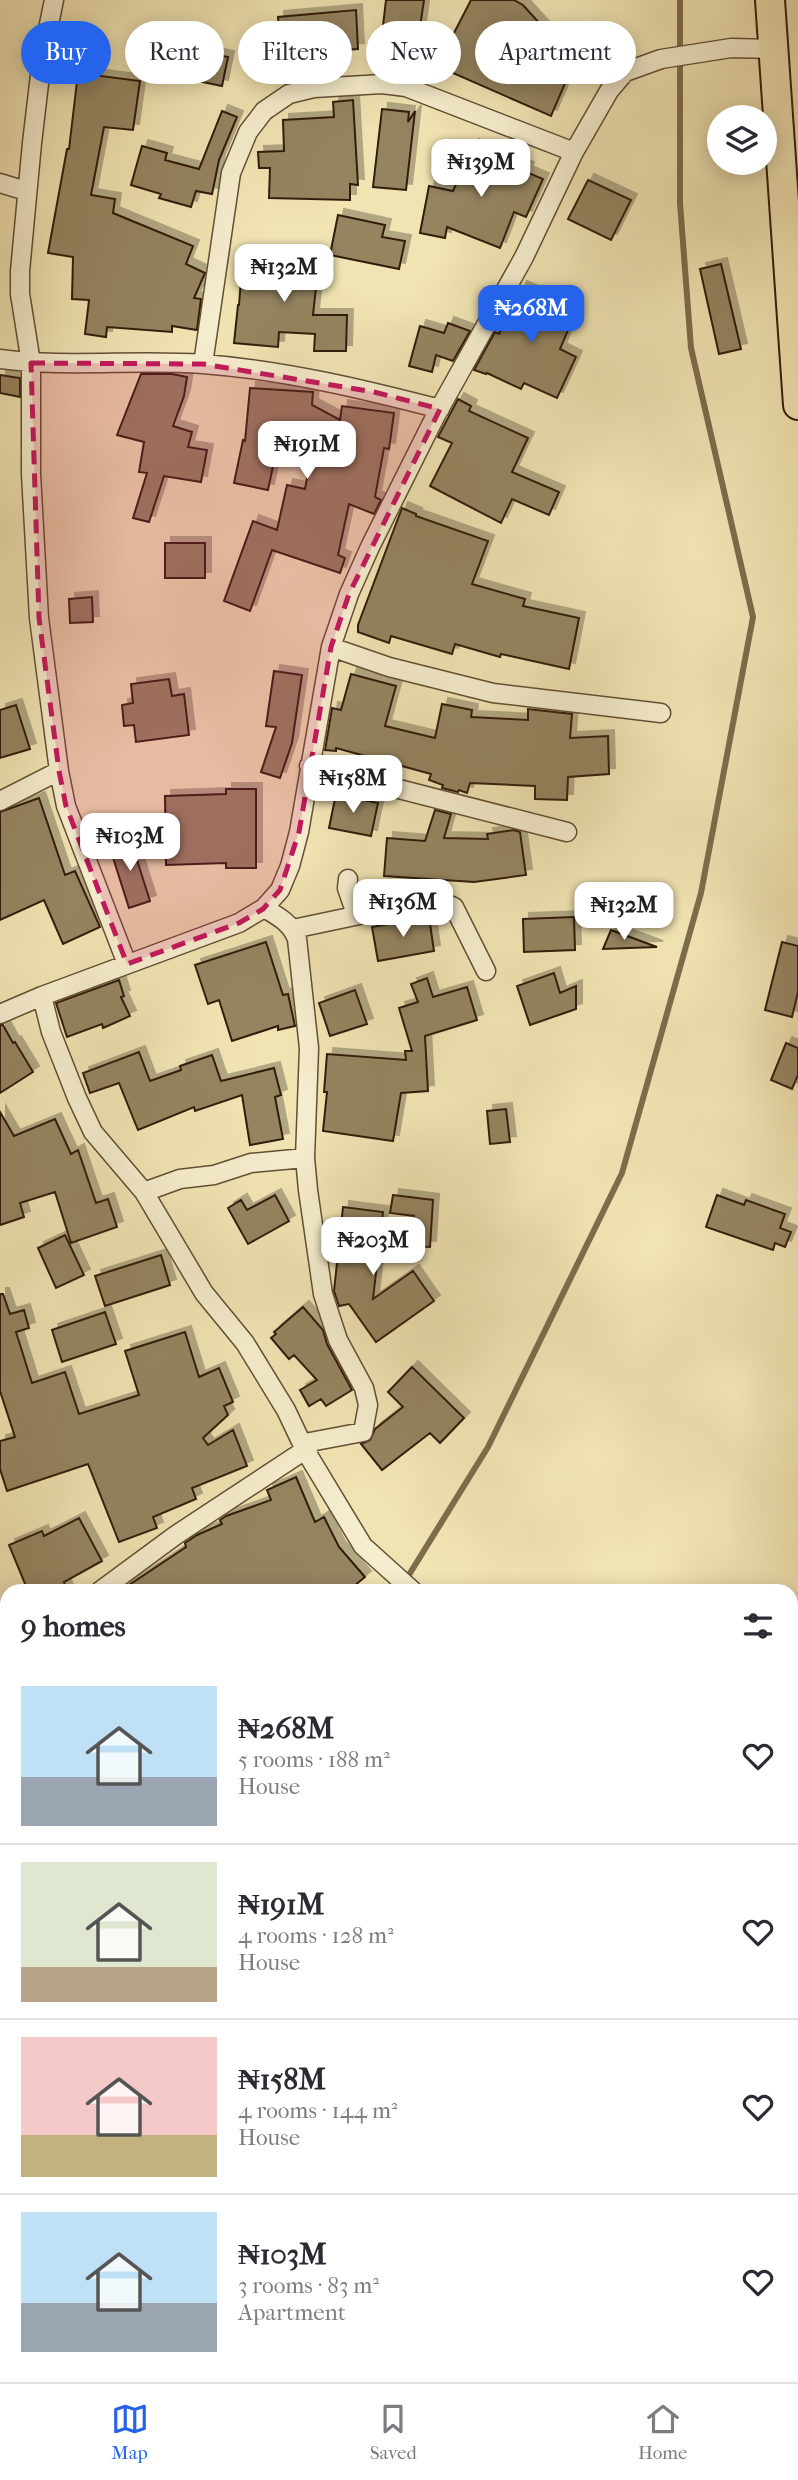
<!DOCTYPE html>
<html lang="en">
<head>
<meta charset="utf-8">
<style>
  :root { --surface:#fff; --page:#f2f2f3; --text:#2b2b33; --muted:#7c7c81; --line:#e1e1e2; --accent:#2563eb }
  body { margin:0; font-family:"IM FELL French Canon",serif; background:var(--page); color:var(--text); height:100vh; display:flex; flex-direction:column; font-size:26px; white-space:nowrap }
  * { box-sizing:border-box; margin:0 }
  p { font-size:23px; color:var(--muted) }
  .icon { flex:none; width:38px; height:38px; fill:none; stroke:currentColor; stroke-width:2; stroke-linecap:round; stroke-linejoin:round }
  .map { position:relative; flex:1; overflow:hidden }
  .panel { position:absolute; left:0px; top:1584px; width:798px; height:800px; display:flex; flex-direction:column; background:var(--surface); border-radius:21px 21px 0 0; box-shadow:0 4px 18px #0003 }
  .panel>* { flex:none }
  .banner { position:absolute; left:21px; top:21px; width:756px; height:63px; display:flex; gap:14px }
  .buttons { position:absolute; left:707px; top:105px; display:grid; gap:14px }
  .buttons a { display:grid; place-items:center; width:70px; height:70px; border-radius:50%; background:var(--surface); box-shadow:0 4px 18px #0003; font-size:35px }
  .price { position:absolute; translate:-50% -60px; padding:0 16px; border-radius:14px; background:#fff; color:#222; font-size:23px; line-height:46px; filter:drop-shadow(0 2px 4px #0008) }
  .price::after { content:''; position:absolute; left:50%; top:42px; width:21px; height:16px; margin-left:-10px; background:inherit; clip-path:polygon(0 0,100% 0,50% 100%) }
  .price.selected { background:var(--accent); color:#fff }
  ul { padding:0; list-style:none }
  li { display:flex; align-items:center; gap:21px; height:175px; padding:0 21px }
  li+li { border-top:2px solid var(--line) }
  li span { display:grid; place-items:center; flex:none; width:196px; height:140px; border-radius:0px; color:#555 }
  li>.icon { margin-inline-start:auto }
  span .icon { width:84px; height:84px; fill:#fffc; stroke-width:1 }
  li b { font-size:30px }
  h2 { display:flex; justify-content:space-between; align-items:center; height:84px; padding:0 21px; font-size:30px }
  .tag { padding:0 24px; border-radius:32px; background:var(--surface); box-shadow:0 4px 18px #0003; font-size:24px; line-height:63px }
  .tag.selected { background:var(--accent); color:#fff }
  .dock { display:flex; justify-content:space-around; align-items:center; height:98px; border-top:2px solid var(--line); background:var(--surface); font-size:19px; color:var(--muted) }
  .dock a { display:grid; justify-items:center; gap:4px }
  .dock .selected { color:var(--accent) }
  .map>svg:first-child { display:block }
</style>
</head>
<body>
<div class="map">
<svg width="798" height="2382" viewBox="0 0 798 2382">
  <defs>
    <filter id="shadow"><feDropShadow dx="6" dy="-6" stdDeviation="0" flood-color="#0004"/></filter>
  </defs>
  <rect width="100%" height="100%" fill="#f1e4b3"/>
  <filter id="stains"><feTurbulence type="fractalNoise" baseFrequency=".00286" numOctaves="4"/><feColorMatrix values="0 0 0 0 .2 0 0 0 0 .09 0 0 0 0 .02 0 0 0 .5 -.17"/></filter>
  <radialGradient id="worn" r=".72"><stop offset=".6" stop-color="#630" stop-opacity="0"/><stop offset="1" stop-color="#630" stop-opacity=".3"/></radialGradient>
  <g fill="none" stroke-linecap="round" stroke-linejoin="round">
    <path stroke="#7e6c4c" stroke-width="6" d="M399,1591L488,1447L622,1173L701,893L753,617L691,348L680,203V0
      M39,2382L42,2376"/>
  </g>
  <path fill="#958461" stroke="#321d09" stroke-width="2" filter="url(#shadow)" d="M386,0H424L417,48L381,43Z
    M471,0H514L523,5L551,36L522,62L566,81L551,116L437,66Z
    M356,10L358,49L281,54L278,17Z
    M199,51L228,57L222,86L193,80Z
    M293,59L294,77H277V60Z
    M78,73L140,81L133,130L104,127L91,195L115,199L113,213L193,246L186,264L205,273L194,298L201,299L197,330L172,326V332L107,327L106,337L85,334L89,300L72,299L73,257L48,253L67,149H69Z
    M353,100L358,185L350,184V200L269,198L270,168H259L258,152L284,151L283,120L334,117L333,102Z
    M382,109L409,112L408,122L415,111L406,190L373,187Z
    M222,111L237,117L219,160L212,194L196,191L191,207L159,198L161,194L131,185L142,146L167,153L165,160L199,169Z
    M473,145L528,168L526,172L543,179L526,217L514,212L500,248L447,227L445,238L420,233L429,186L453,191Z
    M588,180L631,200L611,240L568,219Z
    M338,215L385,225L382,237L405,241L399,269L330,255Z
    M243,254L319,260L313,315H347L346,351H314L315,334L279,332L278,347L234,343L238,305H239Z
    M721,264L741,349L719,354L700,269Z
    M521,287L576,311L560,349L576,357L557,398L524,383L521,389L487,373L486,374L474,370L495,332L499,334Z
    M448,323L470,331L453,361L436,355L432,372L409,366L420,326L444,333Z
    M141,374H172L187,377L184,396L173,426L192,432L188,447L207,450L201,482L164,476L149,522L133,518L147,473L139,472L144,442L117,435Z
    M0,375L20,378V397L0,393Z
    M250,388L313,392L312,405L340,420L342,406L394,413L389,449L384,448L375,497L381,500L374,514L349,504L338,555L345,558L340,573L272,550L250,611L224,601L253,521L277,530L287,485L305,489L315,435L280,433L268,490L234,483L243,440L245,441Z
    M458,399L471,406L469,411L528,438L512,472L559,492L549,515L512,499L501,523L430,486L452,443L438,437Z
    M402,508L416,514V516L488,541L472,584L525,599L523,606L579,618L569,669L501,654L500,657L455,644L452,654L391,636L389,643L358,632V625Z
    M165,543H205V578H165Z
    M92,597L93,622L70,623L69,599Z
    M274,671L302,675L292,743L280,778L261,772L276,727L266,726Z
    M351,674L396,686L385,726L435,738L442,704L472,710L471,717L528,720V709L572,714L570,738L608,736L609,774L568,777L567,800L535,799V786L470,783L467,793L459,790L458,792L442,788L443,785L429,780L431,774L336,748V751L325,750L332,708L341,710Z
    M169,679L172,696L184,694L189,735L136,742L134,725L124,726L122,705L133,703L131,684Z
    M16,705L30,749L0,758V710Z
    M226,789H256V868H226V863L166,865L165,796L226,794Z
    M336,794L378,803L371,836L329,828Z
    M39,798L65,875L75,871L100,927L63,944L44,900L0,920V812Z
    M435,810L451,814L444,838L488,839L487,834L514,830L520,832L526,875L474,882L384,876L387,838L425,841Z
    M102,826L109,848L96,852L88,831Z
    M130,838L150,901L129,908L109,845Z
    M429,917L434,951L378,961L372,927Z
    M574,917L575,950L524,952L523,919Z
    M611,930L657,947L603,949Z
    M266,942L283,995L288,994L295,1026L278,1030V1026L232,1041L219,1000L208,1004L195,965Z
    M782,942L798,946V992L792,1017L765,1010Z
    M554,973L560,993L576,986V1009L530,1025L517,986Z
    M427,978L433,997L467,987L477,1020L425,1036L428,1091L401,1093L393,1141L323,1131L327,1092H324L327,1054L406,1060L405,1051H412L399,1008L418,1002L411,984Z
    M119,980L124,996L121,997L130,1016L103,1028L102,1024L67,1037L56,1003Z
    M355,990L367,1024L330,1036L319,1003Z
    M0,1025H3L13,1043L15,1042L33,1072L0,1093Z
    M786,1043L798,1048V1075L792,1089L771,1080Z
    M139,1052L150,1081L181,1070L180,1066L212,1055L221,1081L274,1068L281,1095L275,1097L283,1139L250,1145L242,1095L195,1111L194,1107L138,1130L119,1083L90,1093L83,1073Z
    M506,1109L510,1142L490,1144L487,1111Z
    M0,1112L14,1136L55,1119L71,1154L78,1150L96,1203L108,1199L117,1227L71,1243L55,1192L20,1203L24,1217L0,1225Z
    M275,1195L289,1221L248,1244L228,1208L241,1200L247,1210Z
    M393,1195L433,1200L430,1247L412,1246L414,1216L390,1213Z
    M717,1195L744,1205L746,1200L785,1214L780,1228L791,1232L785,1247L775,1243L773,1250L706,1227Z
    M343,1207L383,1212L373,1299L413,1271L434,1301L376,1342L349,1304L339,1306L334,1291Z
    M65,1235L84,1275L56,1288L38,1248Z
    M161,1255L170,1285L105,1306L95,1276Z
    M0,1294H3L10,1314L24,1310L29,1328L16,1332L32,1383L65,1372L79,1414L139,1395L125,1351L185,1332L199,1377L219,1368L233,1402L224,1406L228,1415L203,1438L208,1445L233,1430L247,1466L192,1488L196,1499L153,1517L157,1528L119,1542L88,1464L7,1491L0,1469V1441L15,1437L0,1391Z
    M303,1307L323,1330L327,1344L352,1390L326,1406L321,1399L309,1406L300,1390L317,1380L294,1355L289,1359L271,1338L276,1334L274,1332Z
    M105,1312L116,1344L62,1362L52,1330Z
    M412,1367L464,1418L440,1443L430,1433L382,1470L361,1444L370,1440L375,1429L403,1407L388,1392Z
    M296,1477L315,1522L324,1517L339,1547L365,1577L348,1591H120L186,1547L185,1543L197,1535L222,1524L220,1520L226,1516L271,1500L267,1490Z
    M79,1518L102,1561L64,1582L67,1591H28L9,1545L42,1531L44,1536Z"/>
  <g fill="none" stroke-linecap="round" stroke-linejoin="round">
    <defs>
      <path id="street" d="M54,0L42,58L32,143L20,271V294L31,363V474L39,618L59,771L66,806L127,964
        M0,183L26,191
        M0,359C67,368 136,359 203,364C283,370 363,389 440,409
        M203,364L231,173L248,132L264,111L289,94L314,88L382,84L406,87L574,152
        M331,647L389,667L493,693L661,713
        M309,766L567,832
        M0,801L59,771
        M348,879L347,888L356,914
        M264,908C278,916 291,923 297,939L309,1048L305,1158L308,1190L323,1294L338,1340L364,1388L368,1405L363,1432L310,1442L307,1452
        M293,929L435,899L454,907L486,971
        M42,996L51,1032L77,1098L93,1132L144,1192L204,1293L245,1343L286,1410L305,1450L363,1546L413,1591
        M0,1014L42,996L239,923L264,908L280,890L290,866L299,832L331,647L349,594L370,547L436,415L524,257L574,152L609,91L625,72L661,59L731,48L773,49
        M144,1192L180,1179L214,1175L251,1163L305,1158
        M100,1591L176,1535L305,1450
        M0,1680L7,1670
        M791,1713L794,1706
        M791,1844L798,1849
        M0,1929L7,1934
        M0,2041L7,2045
        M791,2157L798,2163
        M295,2382L296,2376
        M526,2382L528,2376
        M652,2382L654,2376"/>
      <path id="primary" d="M770,0L798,405"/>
    </defs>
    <use href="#street" stroke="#624f34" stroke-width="21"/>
    <use href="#primary" stroke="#321d09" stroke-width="32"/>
    <use href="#street" stroke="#f6edce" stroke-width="18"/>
    <use href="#primary" stroke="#f1e4b3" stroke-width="28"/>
  </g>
  <path fill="#c2185b" fill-opacity="0.2" stroke="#c2185b" stroke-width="5" stroke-dasharray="14 9" stroke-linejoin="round" d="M31,363L203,364L374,392L440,409L349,594L331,647L299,832L280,890L263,909L239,923L127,964L66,806L59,771L39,618Z"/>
  <rect width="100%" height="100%" filter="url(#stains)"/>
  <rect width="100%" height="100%" fill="url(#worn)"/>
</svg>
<div class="buttons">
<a><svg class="icon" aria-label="layers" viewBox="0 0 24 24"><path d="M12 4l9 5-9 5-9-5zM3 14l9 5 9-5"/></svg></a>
</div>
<b class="price" style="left:481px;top:199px">₦139M</b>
<b class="price" style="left:284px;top:304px">₦132M</b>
<b class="price selected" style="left:531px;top:345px">₦268M</b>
<b class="price" style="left:307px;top:481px">₦191M</b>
<b class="price" style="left:353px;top:815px">₦158M</b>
<b class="price" style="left:130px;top:873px">₦103M</b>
<b class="price" style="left:403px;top:939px">₦136M</b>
<b class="price" style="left:624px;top:942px">₦132M</b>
<b class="price" style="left:373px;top:1277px">₦203M</b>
<div class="banner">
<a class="tag selected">Buy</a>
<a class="tag">Rent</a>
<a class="tag">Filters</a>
<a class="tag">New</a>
<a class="tag">Apartment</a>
</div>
<section class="panel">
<h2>9 homes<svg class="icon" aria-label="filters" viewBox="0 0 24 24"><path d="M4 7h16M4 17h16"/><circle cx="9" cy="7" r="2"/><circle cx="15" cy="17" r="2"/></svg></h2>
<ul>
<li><span style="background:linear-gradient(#bfe0f5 65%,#9aa5b1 0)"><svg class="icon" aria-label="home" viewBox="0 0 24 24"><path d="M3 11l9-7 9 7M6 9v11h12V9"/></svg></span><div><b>₦268M</b><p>5 rooms · 188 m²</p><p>House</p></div><svg class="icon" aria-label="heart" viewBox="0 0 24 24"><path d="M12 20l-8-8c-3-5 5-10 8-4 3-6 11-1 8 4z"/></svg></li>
<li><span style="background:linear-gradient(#dfe7d0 75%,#b9a48a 0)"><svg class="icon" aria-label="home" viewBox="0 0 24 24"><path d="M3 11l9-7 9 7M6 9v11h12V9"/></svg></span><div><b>₦191M</b><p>4 rooms · 128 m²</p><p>House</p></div><svg class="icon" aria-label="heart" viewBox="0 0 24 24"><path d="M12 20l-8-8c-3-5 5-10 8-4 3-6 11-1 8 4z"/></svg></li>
<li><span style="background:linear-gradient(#f6c9c9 70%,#c2b280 0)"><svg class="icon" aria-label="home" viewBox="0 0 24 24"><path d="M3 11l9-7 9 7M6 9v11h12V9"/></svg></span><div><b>₦158M</b><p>4 rooms · 144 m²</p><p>House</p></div><svg class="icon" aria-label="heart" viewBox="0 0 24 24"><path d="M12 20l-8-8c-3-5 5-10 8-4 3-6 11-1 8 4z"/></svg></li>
<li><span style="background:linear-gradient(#bfe0f5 65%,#9aa5b1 0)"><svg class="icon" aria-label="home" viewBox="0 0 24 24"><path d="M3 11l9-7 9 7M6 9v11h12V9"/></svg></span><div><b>₦103M</b><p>3 rooms · 83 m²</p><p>Apartment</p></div><svg class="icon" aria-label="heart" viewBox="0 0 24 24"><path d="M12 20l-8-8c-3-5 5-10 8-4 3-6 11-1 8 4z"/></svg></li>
</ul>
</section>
</div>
<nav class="dock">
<a class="selected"><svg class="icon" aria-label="map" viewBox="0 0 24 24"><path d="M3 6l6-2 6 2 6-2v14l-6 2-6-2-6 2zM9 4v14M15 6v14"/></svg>Map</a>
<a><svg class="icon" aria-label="saved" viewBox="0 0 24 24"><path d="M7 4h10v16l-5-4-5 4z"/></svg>Saved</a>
<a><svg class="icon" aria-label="home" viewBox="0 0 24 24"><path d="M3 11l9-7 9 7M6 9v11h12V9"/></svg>Home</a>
</nav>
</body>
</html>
